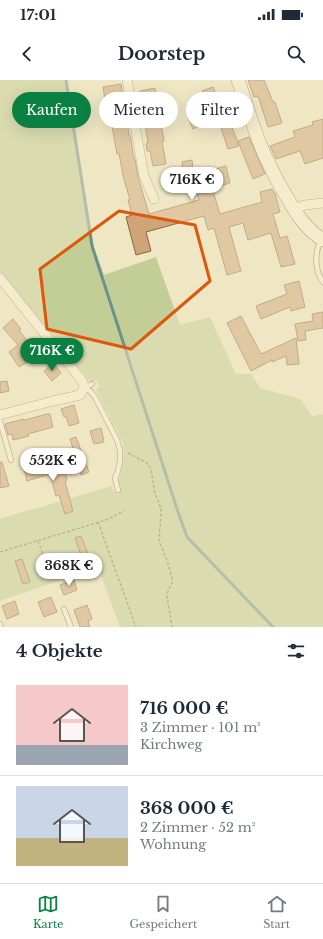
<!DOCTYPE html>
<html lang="de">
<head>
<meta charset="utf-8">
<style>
  :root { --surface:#fff; --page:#f6f6f7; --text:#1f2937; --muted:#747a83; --line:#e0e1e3; --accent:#0b8043 }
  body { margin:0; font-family:"Libre Baskerville",serif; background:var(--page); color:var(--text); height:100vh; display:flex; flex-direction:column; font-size:15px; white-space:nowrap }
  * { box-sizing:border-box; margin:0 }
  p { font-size:13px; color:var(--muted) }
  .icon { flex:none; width:22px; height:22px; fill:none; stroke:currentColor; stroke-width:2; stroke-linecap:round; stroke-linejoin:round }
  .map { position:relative; height:547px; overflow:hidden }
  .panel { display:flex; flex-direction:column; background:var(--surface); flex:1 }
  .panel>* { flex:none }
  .guide { position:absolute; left:12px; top:12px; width:299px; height:36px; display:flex; gap:8px }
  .price { position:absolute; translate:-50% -34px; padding:0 9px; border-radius:14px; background:#fff; color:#222; font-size:13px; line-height:26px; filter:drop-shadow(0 1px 2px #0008) }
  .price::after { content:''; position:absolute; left:50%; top:24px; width:12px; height:9px; margin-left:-6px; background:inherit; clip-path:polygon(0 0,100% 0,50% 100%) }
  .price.active { background:var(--accent); color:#fff }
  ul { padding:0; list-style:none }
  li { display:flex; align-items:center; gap:12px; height:100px; padding:0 16px }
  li+li { border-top:1px solid var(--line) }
  li span { display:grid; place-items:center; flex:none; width:112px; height:80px; border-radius:0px; color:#555 }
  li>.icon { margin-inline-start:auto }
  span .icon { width:48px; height:48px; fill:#fffc; stroke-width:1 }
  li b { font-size:17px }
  h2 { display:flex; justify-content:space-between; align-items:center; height:48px; padding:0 16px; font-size:17px }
  .tag { padding:0 14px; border-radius:18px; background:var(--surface); box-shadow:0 4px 16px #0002; font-size:14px; line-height:36px }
  .tag.active { background:var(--accent); color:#fff }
  .status { display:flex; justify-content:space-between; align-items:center; height:28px; padding:0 20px; background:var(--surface); direction:ltr }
  .status svg { height:11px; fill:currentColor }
  header { display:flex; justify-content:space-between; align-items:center; height:52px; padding:0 16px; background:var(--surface); font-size:18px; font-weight:700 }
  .dock { display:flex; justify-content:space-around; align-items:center; height:56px; border-top:1px solid var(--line); background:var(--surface); font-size:11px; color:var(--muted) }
  .dock a { display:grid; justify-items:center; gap:2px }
  .dock .active { color:var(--accent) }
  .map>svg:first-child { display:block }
</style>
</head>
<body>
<div class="status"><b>17:01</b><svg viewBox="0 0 49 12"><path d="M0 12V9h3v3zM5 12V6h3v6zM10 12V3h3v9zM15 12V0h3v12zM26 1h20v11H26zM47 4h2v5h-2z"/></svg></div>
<header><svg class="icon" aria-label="back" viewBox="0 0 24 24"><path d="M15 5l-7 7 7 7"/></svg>Doorstep<svg class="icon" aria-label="search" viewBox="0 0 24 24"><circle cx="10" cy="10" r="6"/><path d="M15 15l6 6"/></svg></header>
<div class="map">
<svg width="323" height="547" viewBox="0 0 323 547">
  <rect width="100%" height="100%" fill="#efe6c4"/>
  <path fill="#c3ce97" d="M0,0H67L94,167L104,195L156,177L180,245L210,237L236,294H251L260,308L300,319L312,336L323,334V547H120L98,487L0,521V439L29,430L38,428L111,406L114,412L120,409L118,401L121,393L124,374L123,363L96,310L100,306L95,300L91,303L0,192Z"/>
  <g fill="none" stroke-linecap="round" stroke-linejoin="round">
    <path stroke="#6c918b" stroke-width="3" d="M66,0L92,166L178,432L187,457L273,547"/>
  </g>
  <path fill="#cfa479" stroke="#8b643f" d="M248,0H264L273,22H275L282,43L268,47L258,16L254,17Z
    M121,4L125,31H126L129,55H130L134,79H135L138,97L149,134L199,120L194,103L210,99L208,91L226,86L230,103L212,108L220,134L262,122L260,112L272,109L274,113H275L280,132L273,134L280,158L287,156L295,184L281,187L271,153L248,160L243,143L229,147L241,191L227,195L214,148L208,150L204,136L146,152L151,171L136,175L126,137L132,135L128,120H130L123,96L119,73L117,74L112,46L108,25H106L103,7Z
    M213,7L219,21L207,26L202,11Z
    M155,8L164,61H162L166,84L153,86L150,71H147L146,64L148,63L140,11Z
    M236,19L238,27L226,31L239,66L228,69L214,27Z
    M198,33L203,44L193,49L188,38Z
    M323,39V78L305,84L300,71L276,79L270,66L295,57L293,51L313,45L312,42Z
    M249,57L265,94L253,99L238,61Z
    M192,80L193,88L183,90L182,82Z
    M299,201L305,227L291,231L290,227L261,239L256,226L287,214L284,205Z
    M323,232V248L305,251L306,260L298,261L295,244L313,241L312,234Z
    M241,236L261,274L296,258L299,284L287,285L286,276L272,282V280L251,291L227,243Z
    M13,239L21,249L19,250L28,262L23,265L33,278L19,287L9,272L18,265L3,248Z
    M53,283L61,293L52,301L44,291Z
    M7,301L9,311L0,313V302Z
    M74,325L79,343L69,346L66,336L64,337L61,329Z
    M47,334H50L53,347L28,354L29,356L13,360L12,354L8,355L5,344L24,339L25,340Z
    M101,348L104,362L94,364L90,351Z
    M76,357L89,392L81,395L77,381L70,359Z
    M0,382H2L9,406L0,408Z
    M63,383L67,400L65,401L73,431L65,434L59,415L56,416L50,394L27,401L24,388L37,384L38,389Z
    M81,456L92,484L85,487L75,458Z
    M22,479L30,502L23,504L15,481Z
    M74,500L77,510L64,515L60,505Z
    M51,517L57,532L44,537L38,522Z
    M15,521L19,534L7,539L2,526Z
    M87,525L92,539L88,541L90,547H80L74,530Z"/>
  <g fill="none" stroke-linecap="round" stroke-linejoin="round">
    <defs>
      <path id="lane" d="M321,161C314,172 315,192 323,202
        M84,308L90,311L95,317L117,360L120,370V381L118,391L115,398L118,410
        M84,308L92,304
        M0,341L11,380
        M64,529L71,547
        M0,544L1,547"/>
      <path id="street" d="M127,0L144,96L154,119
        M294,129L305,125L323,123
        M0,198L83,302L84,308L80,315L53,321L0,335"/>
      <path id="secondary" d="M238,0C248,28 256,60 270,86C275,97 281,108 288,119C297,135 307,150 323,160"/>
    </defs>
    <use href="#lane" stroke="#8b785a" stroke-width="6"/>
    <use href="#street" stroke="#8b785a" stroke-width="10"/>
    <use href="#secondary" stroke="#6d593d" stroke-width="14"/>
    <path stroke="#8b785a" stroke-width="1.5" stroke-dasharray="3 2" stroke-linecap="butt" d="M128,373L147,383L151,389L155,414L158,420L161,429V438L160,447L159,459L161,466L167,480L172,498V503L168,511L167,516L172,547
      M98,442L136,547
      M38,461L51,498
      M0,472L106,440L124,431"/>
    <use href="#lane" stroke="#faf3d8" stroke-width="4.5"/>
    <use href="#street" stroke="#faf3d8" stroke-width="9"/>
    <use href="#secondary" stroke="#faf3d8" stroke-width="13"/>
  </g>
  <path d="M0 0H323V547H0ZM119,131L195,145L210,201L131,269L47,249L40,189Z" fill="#efe6c4" fill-opacity=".55" fill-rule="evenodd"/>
  <path fill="none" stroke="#df570d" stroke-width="3" stroke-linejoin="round" d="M119,131L195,145L210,201L131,269L47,249L40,189Z"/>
</svg>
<b class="price" style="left:192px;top:121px">716K €</b>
<b class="price active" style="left:52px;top:292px">716K €</b>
<b class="price" style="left:53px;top:402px">552K €</b>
<b class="price" style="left:69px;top:507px">368K €</b>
<div class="guide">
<a class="tag active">Kaufen</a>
<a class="tag">Mieten</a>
<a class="tag">Filter</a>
</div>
</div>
<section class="panel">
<h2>4 Objekte<svg class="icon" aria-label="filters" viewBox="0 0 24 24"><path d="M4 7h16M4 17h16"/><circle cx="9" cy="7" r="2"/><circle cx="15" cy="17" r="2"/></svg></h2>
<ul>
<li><span style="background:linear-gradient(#f6c9c9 75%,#9aa5b1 0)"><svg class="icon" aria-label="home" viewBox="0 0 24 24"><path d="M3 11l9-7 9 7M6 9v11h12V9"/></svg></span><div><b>716 000 €</b><p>3 Zimmer · 101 m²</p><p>Kirchweg</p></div></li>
<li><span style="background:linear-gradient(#c9d6e8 65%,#c2b280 0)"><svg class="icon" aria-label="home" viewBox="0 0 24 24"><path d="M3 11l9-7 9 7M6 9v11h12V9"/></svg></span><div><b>368 000 €</b><p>2 Zimmer · 52 m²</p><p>Wohnung</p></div></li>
</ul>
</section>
<nav class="dock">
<a class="active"><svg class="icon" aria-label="map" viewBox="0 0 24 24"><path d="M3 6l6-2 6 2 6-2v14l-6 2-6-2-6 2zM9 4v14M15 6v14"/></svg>Karte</a>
<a><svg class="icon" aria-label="saved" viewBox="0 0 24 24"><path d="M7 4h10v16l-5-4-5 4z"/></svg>Gespeichert</a>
<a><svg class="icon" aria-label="home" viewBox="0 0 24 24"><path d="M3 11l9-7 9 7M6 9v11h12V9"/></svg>Start</a>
</nav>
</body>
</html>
